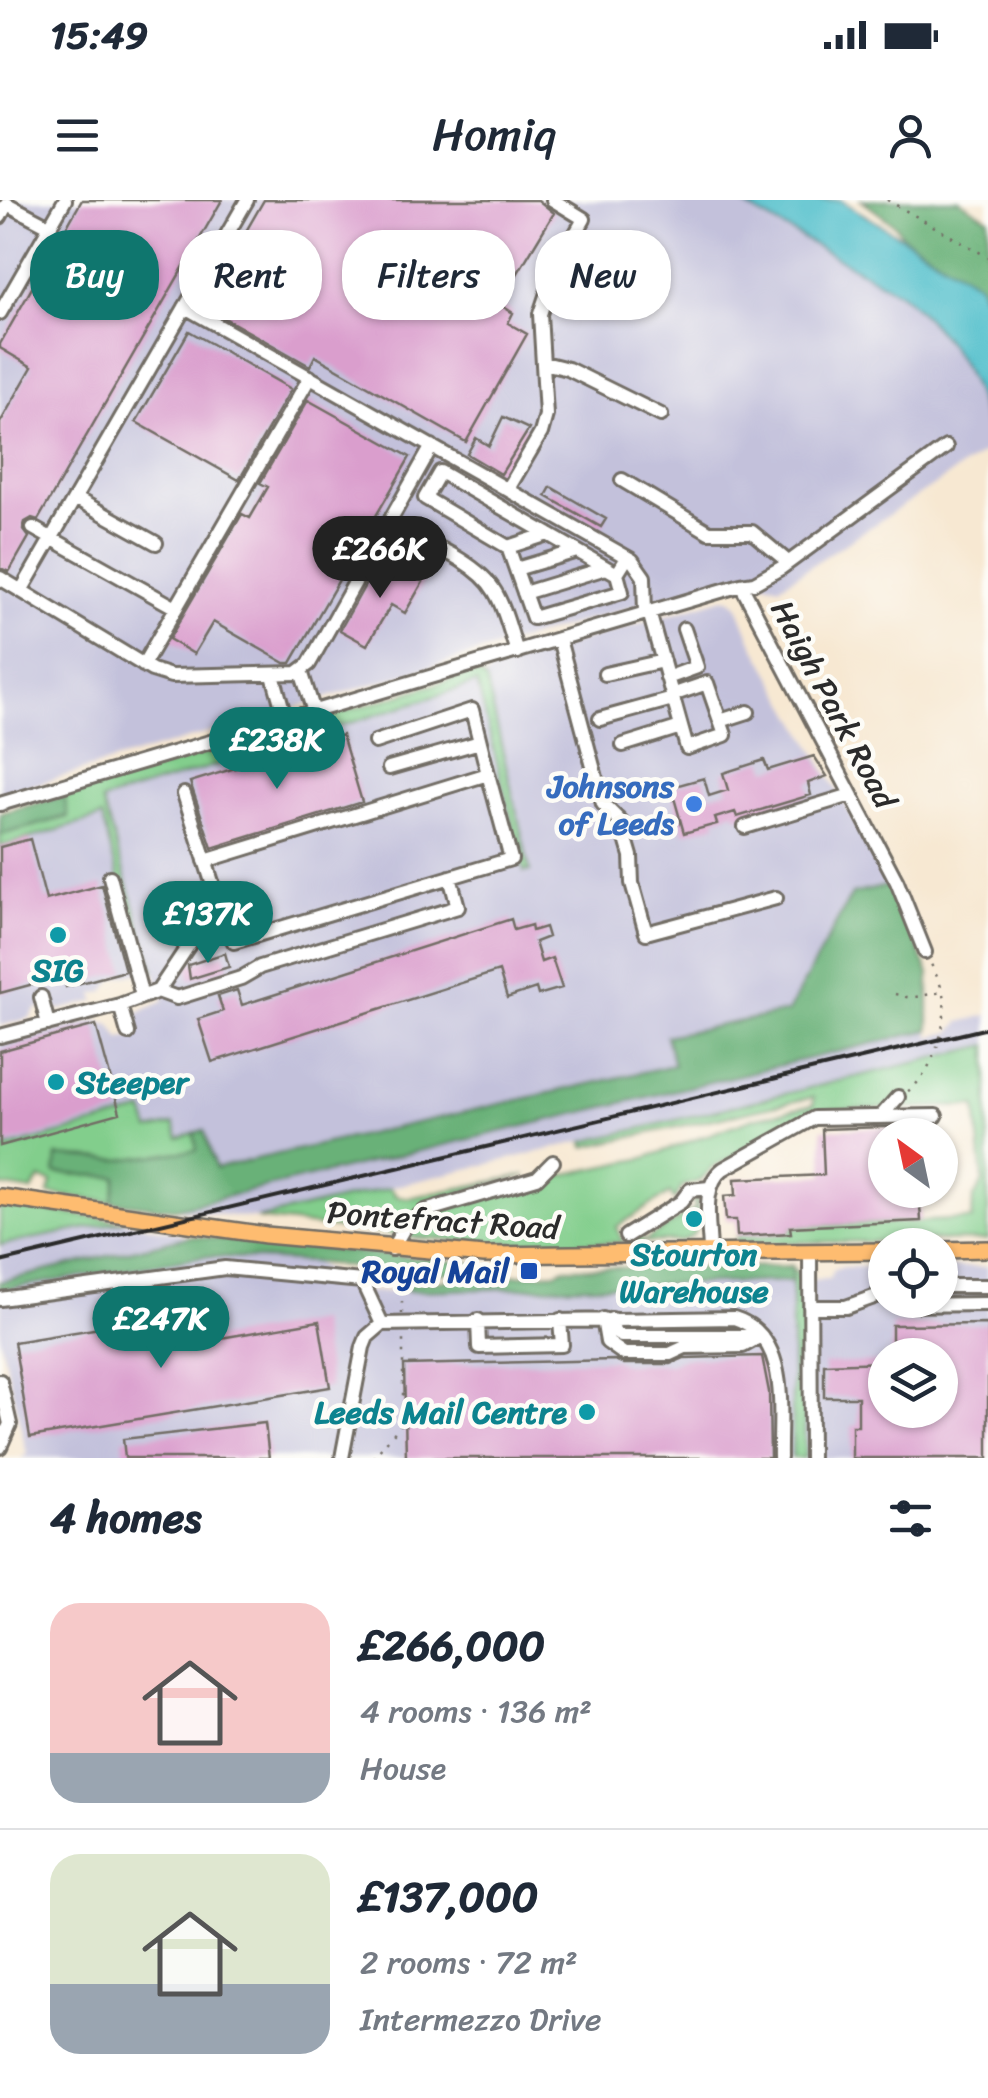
<!DOCTYPE html>
<html lang="en">
<head>
<meta charset="utf-8">
<style>
  :root { --surface:#fff; --page:#f6f6f7; --text:#1f2937; --muted:#747a83; --line:#e0e1e3; --accent:#0f766e }
  body { margin:0; font-family:Sriracha,sans-serif; background:var(--page); color:var(--text); height:100vh; display:flex; flex-direction:column; font-size:38px; white-space:nowrap }
  * { box-sizing:border-box; margin:0 }
  p { font-size:32px; color:var(--muted) }
  .icon { flex:none; width:55px; height:55px; fill:none; stroke:currentColor; stroke-width:2; stroke-linecap:round; stroke-linejoin:round }
  .map { position:relative; height:1258px; overflow:hidden }
  .drawer { display:flex; flex-direction:column; background:var(--surface); flex:1 }
  .drawer>* { flex:none }
  .top-card { position:absolute; left:30px; top:30px; width:930px; height:90px; display:flex; gap:20px }
  .needle { width:65px; rotate:327deg }
  .tools { position:absolute; left:868px; top:918px; display:grid; gap:20px }
  .tools a { display:grid; place-items:center; width:90px; height:90px; border-radius:50%; background:var(--surface); box-shadow:0 2px 8px #0004; font-size:50px }
  .price { position:absolute; translate:-50% -85px; padding:0 22px; border-radius:35px; background:var(--accent); color:#fff; font-size:32px; line-height:65px; filter:drop-shadow(0 2px 5px #0008) }
  .price::after { content:''; position:absolute; left:50%; top:60px; width:30px; height:22px; margin-left:-15px; background:inherit; clip-path:polygon(0 0,100% 0,50% 100%) }
  .price.current { background:#222; color:#fff }
  ul { padding:0; list-style:none }
  li { display:flex; align-items:center; gap:30px; height:250px; padding:0 50px }
  li+li { border-top:2px solid var(--line) }
  li span { display:grid; place-items:center; flex:none; width:280px; height:200px; border-radius:30px; color:#555 }
  li>.icon { margin-inline-start:auto }
  span .icon { width:120px; height:120px; fill:#fffc; stroke-width:1 }
  li b { font-size:42px }
  h2 { display:flex; justify-content:space-between; align-items:center; height:120px; padding:0 50px; font-size:42px }
  .tag { padding:0 35px; border-radius:40px; background:var(--surface); box-shadow:0 2px 8px #0004; font-size:35px; line-height:90px }
  .tag.current { background:var(--accent); color:#fff }
  .status { display:flex; justify-content:space-between; align-items:center; height:70px; padding:0 50px; background:var(--surface); direction:ltr }
  .status svg { height:28px; fill:currentColor }
  header { display:flex; justify-content:space-between; align-items:center; height:130px; padding:0 50px; background:var(--surface); font-size:45px; font-weight:600 }
  .map>svg:first-child { display:block }
</style>
</head>
<body>
<div class="status"><b>15:49</b><svg viewBox="0 0 49 12"><path d="M0 12V9h3v3zM5 12V6h3v6zM10 12V3h3v9zM15 12V0h3v12zM26 1h20v11H26zM47 4h2v5h-2z"/></svg></div>
<header><svg class="icon" aria-label="menu" viewBox="0 0 24 24"><path d="M4 6h16M4 12h16M4 18h16"/></svg>Homiq<svg class="icon" aria-label="person" viewBox="0 0 24 24"><circle cx="12" cy="8" r="4"/><path d="M4 21q1-7 8-7t8 7"/></svg></header>
<div class="map">
<svg width="988" height="1258" viewBox="0 0 988 1258">
  <rect width="100%" height="100%" fill="#fdfcf7"/>
  <filter id="ink" filterUnits="userSpaceOnUse"><feTurbulence type="fractalNoise" baseFrequency=".01" numOctaves="2"/><feDisplacementMap in="SourceGraphic" scale="20" xChannelSelector="R" yChannelSelector="G"/><feConvolveMatrix kernelMatrix="1 2 1 2 8 2 1 2 1" color-interpolation-filters="sRGB"/></filter>
  <filter id="wash" filterUnits="userSpaceOnUse"><feTurbulence type="fractalNoise" baseFrequency=".0048" numOctaves="4" result="noise"/><feDisplacementMap in="SourceGraphic" scale="40" xChannelSelector="R" yChannelSelector="G"/><feGaussianBlur stdDeviation="2.25" result="paint"/><feColorMatrix in="noise" values="0 0 0 0 0 0 0 0 0 0 0 0 0 0 0 0 0 1.4 0 .05"/><feComposite in="paint" operator="in"/></filter>
  <g filter="url(#wash)">
    <rect width="100%" height="100%" fill="#f7e8d2"/>
    <path fill="#c3c1db" fill-rule="evenodd" d="M0,0H735L901,94L919,109L946,140L975,186L988,235V250L780,386L736,376L0,595Z
      M724,398H730L738,406L752,441L891,685L852,695L788,812L667,836L675,865L216,968L178,938L150,930L143,911L0,950V844L96,820L111,825L120,839L135,836L134,819L137,813L164,801L102,601L478,483L524,671L530,670L484,478L497,466Z
      M102,616L138,751L144,750L149,770L115,778L104,792L94,794L96,801L60,810L50,805L36,809L30,818L0,826V647Z
      M988,815V845L952,867L938,857L257,1019L174,1009L929,830L930,837L951,832L960,822Z
      M124,1021L191,1036L0,1082V1045Z
      M205,1056L313,1062L361,1092L792,1081V1258H21L27,1254L0,1139L1,1089Z
      M841,1067H885V1100H940V1067H988V1258H805L803,1080L829,1079L834,1069ZM885,1155H940V1210H885Z"/>
    <path fill="#82ce8c" stroke="#567c5c" stroke-width="2.5" d="M472,473L482,476L487,482L530,671L524,672L477,483L102,601L154,770L144,782L142,772L149,770L144,751L138,752L102,617L0,647V635L68,617L64,596Z
      M988,845V1040L735,1043L737,1036L790,1033V1027L972,1019L973,999L983,982L976,906L816,910L712,968L700,981L683,986L674,1000L670,993L616,1027L623,1042L640,1035L644,1041L696,1008L692,1001L697,998L698,1016H690V1022L698,1023L693,1035L682,1041L529,1045L405,1037L409,1027L422,1016L543,979L645,958L754,918L813,905L814,897L585,947L584,942Z
      M144,911L150,930L174,924L179,938L194,933L197,950L120,960L57,956L56,973L118,977L112,1002L49,994L52,982L40,979L32,991L0,986V950Z
      M526,975C484,988 418,996 396,1035L257,1019L390,988L397,996L408,998Z
      M0,1005L124,1021L0,1045Z
      M792,1066L803,1080L805,1258H792Z"/>
    <path fill="#69b178" stroke="#4a6e52" stroke-width="2.5" d="M861,0H959L988,18V109L979,84L903,37L895,25Z
      M64,596L68,616L0,635V613Z
      M891,685L929,774V830L174,1009L112,1002L117,977L55,973L57,956L120,960L197,950L194,933L204,930L216,968L674,865L666,836L788,812L852,694Z
      M191,1036L481,1064V1071L408,1075L313,1062L205,1056L0,1090V1082Z
      M792,1066V1081L408,1091L407,1083L556,1072L565,1068Z"/>
    <path fill="#53c0cc" stroke="#3f767c" stroke-width="2.5" d="M735,0H840L979,84L988,109V235C974,173 949,135 901,94Z"/>
    <g id="blocks">
      <path fill="#da9ecd" d="M82,0H222L38,320L32,318L25,322L23,329L29,337L9,372L0,368V223L32,167L0,148V144Z
        M264,0H538L554,13L499,104L513,113L508,123L527,134L466,242L315,156L310,166L203,106Z
        M189,131L291,189L239,280L136,222Z
        M308,200L410,257L291,463H285L213,422L194,454L169,439L242,314L250,318L268,287L260,283Z
        M503,217L529,229L501,274L467,254L476,238L489,246Z
        M551,287L606,319L601,327L546,296Z
        M377,364L392,373L396,367L423,382L405,413L391,405L367,445L340,430Z
        M342,535L362,602L212,648L190,582Z
        M814,556L827,576L808,583L811,595L737,617L735,612L715,618L717,624L684,633L671,587L704,578L709,596L728,590L723,573L764,560L768,570Z
        M30,639L46,700L102,685L125,771L66,787L63,776L0,793V647Z
        M511,719L514,730L531,725L532,731L545,727L548,737L535,742L541,762L552,758L562,788L538,795L536,788L507,798L499,771L212,862L198,819L223,811L218,796L237,790L242,805Z
        M225,753L229,767L190,779L188,765Z
        M96,825L120,913L0,946V851Z
        M916,926L917,935H885V990H919L921,1021L790,1027L791,1033L737,1036L736,1020H726L724,996L736,995L735,979L824,975L822,929Z
        M210,1110L215,1139L319,1121L330,1187L30,1237L14,1142Z
        M988,1124V1258H852V1226H858V1197H824V1164L885,1162V1210H940V1155H892V1125Z
        M762,1156L769,1192L770,1258H406L404,1165L615,1160L624,1164H670L684,1158Z
        M265,1223L269,1258H125L123,1239Z"/>
    </g>
  </g>
  <g filter="url(#ink)">
    <use href="#blocks" fill-opacity="0" stroke="#726d65" stroke-width="2.5"/>
    <g fill="none" stroke-linecap="round" stroke-linejoin="round">
      <defs>
        <path id="minor" d="M0,17L7,4L49,26
          M185,107L632,360L644,377L645,414
          M0,113L65,0
          M544,163L568,169L661,215
          M622,280L709,332H752L788,362
          M508,289L541,233L546,215L540,114L554,72L584,19L553,0
          M75,298L156,343
          M389,323C420,340 477,360 495,392C506,410 510,432 517,452
          M33,328L176,408
          M508,347L548,334
          M516,369L577,351
          M617,374L440,272L425,298L508,347L533,418L622,392L617,374L627,358
          M0,378L152,470L171,476L297,473L309,464L432,246
          M741,385L754,383L781,368L946,247
          M21,391L247,0
          M524,393L606,368
          M649,412L687,548L725,535L707,483L672,495
          M559,439L603,604L621,622L631,656L632,683L646,733L776,698
          M143,465L310,177
          M301,471L314,512
          M605,474L663,461
          M273,475L286,521
          M667,478L697,467L684,429
          M600,519L673,499
          M720,521L748,512
          M623,545L681,527
          M389,568L480,542
          M0,604L741,385L897,682L925,752
          M745,627L851,595
          M205,661L488,574L472,510L375,542
          M110,677L142,796
          M218,701L234,742L511,659L488,574
          M158,791L177,798L241,778L260,767L458,707L450,677
          M158,791L218,701L184,594
          M41,797L48,824
          M120,805L128,833
          M0,836L120,805L158,791
          M881,916L898,897
          M626,1036L681,1002L690,990L709,988
          M392,1049L404,1028L425,1011L537,978L553,962
          M810,1052L811,1258
          M710,1053C710,1027 700,986 723,969L814,918L936,916
          M940,1086H988
          M0,1099L225,1068L362,1081L382,1124
          M900,1100L903,1105L988,1104
          M810,1107H846L885,1093
          M603,1119L607,1142L624,1154H670L685,1147L743,1146L759,1137
          M612,1119L614,1132L621,1136H757
          M478,1120L479,1147L562,1145L560,1120
          M0,1181L10,1224L0,1247
          M342,1258L363,1147L367,1137L382,1124L734,1118C791,1136 779,1211 780,1258"/>
        <path id="major" d="M0,997L266,1035L484,1055L885,1051
          M940,1050L988,1049"/>
      </defs>
      <use href="#minor" stroke="#726d65" stroke-width="18"/>
      <use href="#major" stroke="#726d65" stroke-width="20"/>
      <path stroke="#726d65" stroke-width="2.5" stroke-dasharray="2.5 8" stroke-linecap="butt" d="M887,0L988,57
        M895,794L910,798L942,792
        M908,891C931,876 947,828 944,801C943,787 936,775 930,762
        M402,1080V1114
        M375,1081L483,1075V1067
        M373,1258L403,1222V1137"/>
      <use href="#minor" stroke="#fff" stroke-width="12"/>
      <use href="#major" stroke="#febc70" stroke-width="15"/>
      <path stroke="#2b2b2b" stroke-width="4" d="M0,1062L988,828"/>
    </g>
  </g>
  <circle fill="#3f7fe0" stroke="#fdfcf7" stroke-width="4" cx="694" cy="604" r="10"/>
  <g fill="#0f9aa8" stroke="#fdfcf7" stroke-width="4">
    <circle cx="58" cy="735" r="10"/>
    <circle cx="56" cy="882" r="10"/>
    <circle cx="694" cy="1019" r="10"/>
    <circle cx="587" cy="1212" r="10"/>
  </g>
  <rect fill="#1a4fb4" stroke="#fdfcf7" stroke-width="4" x="519" y="1061" width="20" height="20" rx="5"/>
  <g text-anchor="middle" stroke-width="9" stroke-linejoin="round" paint-order="stroke">
    <g font-size="32" fill="#2b2b2b" stroke="#fdfcf7">
      <text transform="translate(834 504) rotate(62)" y="11">Haigh Park Road</text>
      <text transform="translate(443 1020) rotate(4)" y="11">Pontefract Road</text>
    </g>
    <g font-size="32" font-weight="bold" fill="#366cbe" stroke="#fdfcf7" text-anchor="end">
      <text x="674" y="597">Johnsons<tspan x="674" dy="37">of Leeds</tspan></text>
    </g>
    <g font-size="32" font-weight="bold" fill="#0d838f" stroke="#fdfcf7">
      <text x="58" y="781">SIG</text>
      <text x="76" y="893" text-anchor="start">Steeper</text>
      <text x="694" y="1065">Stourton<tspan x="694" dy="37">Warehouse</tspan></text>
      <text x="567" y="1223" text-anchor="end">Leeds Mail Centre</text>
    </g>
    <g font-size="32" font-weight="bold" fill="#164399" stroke="#fdfcf7" text-anchor="end">
      <text x="509" y="1082">Royal Mail</text>
    </g>
  </g>
</svg>
<div class="tools">
<a><svg class="needle" viewBox="-14 -14 28 28"><path d="M0-13l5 13h-10z" fill="#e53935"/><path d="M0 13l5-13h-10z" fill="#747a83"/></svg></a>
<a><svg class="icon" aria-label="locate" viewBox="0 0 24 24"><circle cx="12" cy="12" r="6"/><path d="M12 2v4M12 18v4M2 12h4M18 12h4"/></svg></a>
<a><svg class="icon" aria-label="layers" viewBox="0 0 24 24"><path d="M12 4l9 5-9 5-9-5zM3 14l9 5 9-5"/></svg></a>
</div>
<b class="price current" style="left:380px;top:401px">£266K</b>
<b class="price" style="left:277px;top:592px">£238K</b>
<b class="price" style="left:208px;top:766px">£137K</b>
<b class="price" style="left:161px;top:1171px">£247K</b>
<div class="top-card">
<a class="tag current">Buy</a>
<a class="tag">Rent</a>
<a class="tag">Filters</a>
<a class="tag">New</a>
</div>
</div>
<section class="drawer">
<h2>4 homes<svg class="icon" aria-label="filters" viewBox="0 0 24 24"><path d="M4 7h16M4 17h16"/><circle cx="9" cy="7" r="2"/><circle cx="15" cy="17" r="2"/></svg></h2>
<ul>
<li><span style="background:linear-gradient(#f6c9c9 75%,#9aa5b1 0)"><svg class="icon" aria-label="home" viewBox="0 0 24 24"><path d="M3 11l9-7 9 7M6 9v11h12V9"/></svg></span><div><b>£266,000</b><p>4 rooms · 136 m²</p><p>House</p></div></li>
<li><span style="background:linear-gradient(#dfe7d0 65%,#9aa5b1 0)"><svg class="icon" aria-label="home" viewBox="0 0 24 24"><path d="M3 11l9-7 9 7M6 9v11h12V9"/></svg></span><div><b>£137,000</b><p>2 rooms · 72 m²</p><p>Intermezzo Drive</p></div></li>
</ul>
</section>
</body>
</html>
